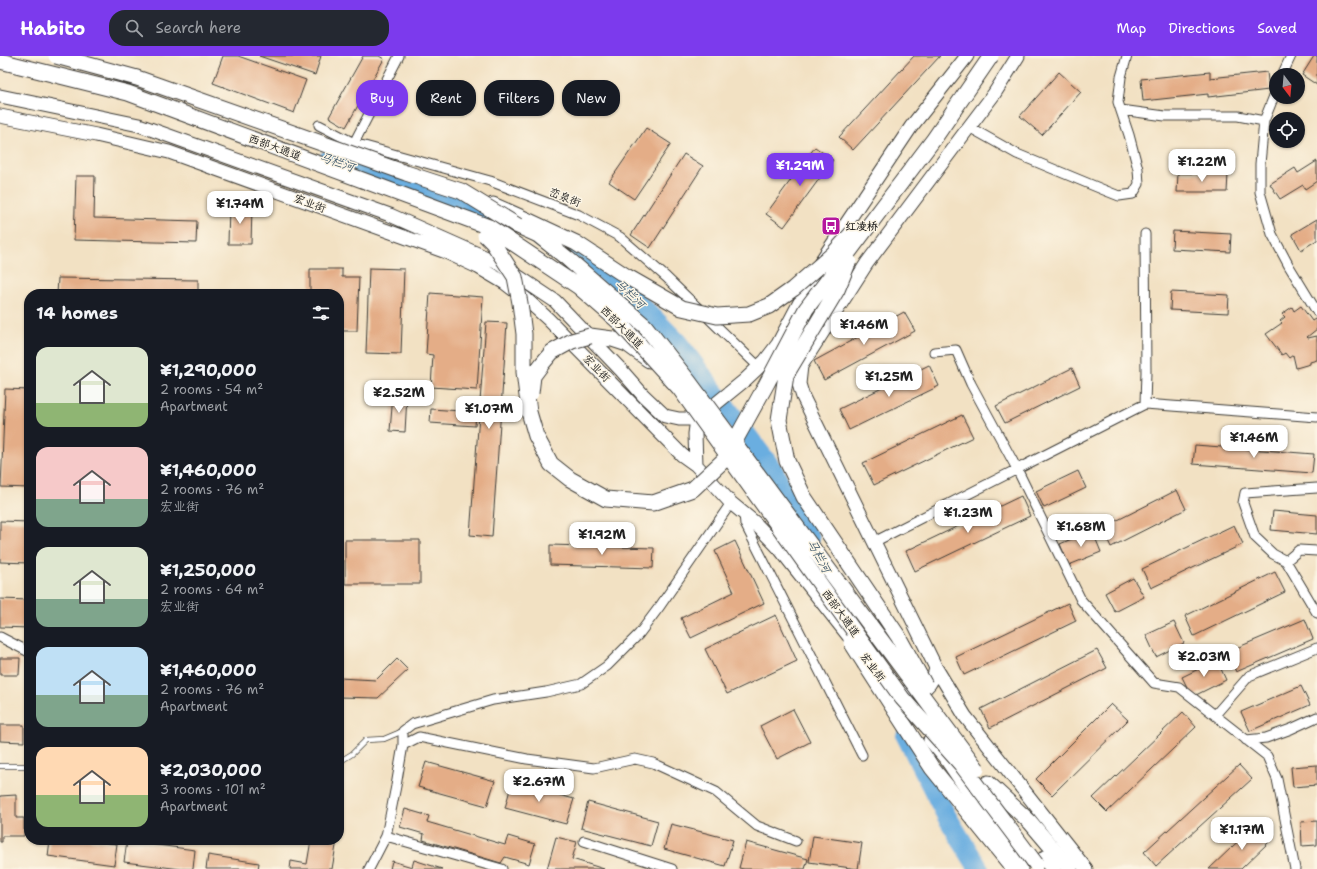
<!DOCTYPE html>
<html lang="en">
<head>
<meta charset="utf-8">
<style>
  :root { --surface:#171b24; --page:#242831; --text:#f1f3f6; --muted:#9ea1a6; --accent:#7c3aed }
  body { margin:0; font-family:"Shantell Sans","LXGW WenKai TC",sans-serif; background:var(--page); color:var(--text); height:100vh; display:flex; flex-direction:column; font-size:15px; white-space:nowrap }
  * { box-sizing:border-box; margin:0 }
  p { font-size:13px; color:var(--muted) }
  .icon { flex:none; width:22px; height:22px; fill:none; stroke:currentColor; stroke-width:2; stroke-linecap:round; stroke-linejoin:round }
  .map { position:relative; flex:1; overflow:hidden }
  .panel { position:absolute; left:24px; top:233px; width:320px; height:556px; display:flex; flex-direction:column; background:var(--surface); border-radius:16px; box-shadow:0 1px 3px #0004 }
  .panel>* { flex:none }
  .guide { position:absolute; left:356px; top:24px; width:380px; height:36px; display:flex; gap:8px }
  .needle { width:26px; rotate:164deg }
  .tools { position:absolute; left:1269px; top:12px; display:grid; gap:8px }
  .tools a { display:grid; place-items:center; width:36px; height:36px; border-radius:50%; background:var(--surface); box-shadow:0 1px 3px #0004; font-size:20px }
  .price { position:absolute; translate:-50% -34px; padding:0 9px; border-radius:8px; background:#fff; color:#222; font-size:13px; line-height:26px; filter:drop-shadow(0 1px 2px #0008) }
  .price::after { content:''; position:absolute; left:50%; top:24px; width:12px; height:9px; margin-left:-6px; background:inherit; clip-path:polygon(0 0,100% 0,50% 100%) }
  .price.active { background:var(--accent); color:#fff }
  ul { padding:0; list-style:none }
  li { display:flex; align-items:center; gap:12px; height:100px; padding:0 12px }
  li span { display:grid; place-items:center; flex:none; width:112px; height:80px; border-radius:12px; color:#555 }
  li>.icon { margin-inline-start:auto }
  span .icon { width:48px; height:48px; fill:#fffc; stroke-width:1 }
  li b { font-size:17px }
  h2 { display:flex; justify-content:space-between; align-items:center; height:48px; padding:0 12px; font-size:17px }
  .chip { padding:0 14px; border-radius:16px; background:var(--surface); box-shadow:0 1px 3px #0004; font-size:14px; line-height:36px }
  .chip.active { background:var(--accent); color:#fff }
  header { display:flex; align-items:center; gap:24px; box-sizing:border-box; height:56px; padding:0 20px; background:var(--accent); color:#fff }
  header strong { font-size:19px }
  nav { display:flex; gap:22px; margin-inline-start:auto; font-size:14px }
  .search { width:280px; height:36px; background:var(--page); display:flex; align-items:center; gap:10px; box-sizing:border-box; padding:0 14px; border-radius:16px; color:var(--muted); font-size:15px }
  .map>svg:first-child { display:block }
</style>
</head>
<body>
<header>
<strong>Habito</strong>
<div class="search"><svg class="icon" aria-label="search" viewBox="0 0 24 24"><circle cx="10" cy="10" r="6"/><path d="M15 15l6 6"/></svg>Search here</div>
<nav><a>Map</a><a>Directions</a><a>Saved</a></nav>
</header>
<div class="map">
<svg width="1317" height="813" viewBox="0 0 1317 813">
  <rect width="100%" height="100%" fill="#fcf5e5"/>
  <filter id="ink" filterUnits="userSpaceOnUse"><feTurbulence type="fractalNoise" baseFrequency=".025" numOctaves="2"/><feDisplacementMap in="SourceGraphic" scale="8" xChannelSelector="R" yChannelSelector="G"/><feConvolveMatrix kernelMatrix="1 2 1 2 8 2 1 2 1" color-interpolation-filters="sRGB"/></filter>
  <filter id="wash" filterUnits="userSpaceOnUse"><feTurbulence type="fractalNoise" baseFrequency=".012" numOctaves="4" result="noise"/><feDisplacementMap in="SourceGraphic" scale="16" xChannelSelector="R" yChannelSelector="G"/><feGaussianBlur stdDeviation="0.9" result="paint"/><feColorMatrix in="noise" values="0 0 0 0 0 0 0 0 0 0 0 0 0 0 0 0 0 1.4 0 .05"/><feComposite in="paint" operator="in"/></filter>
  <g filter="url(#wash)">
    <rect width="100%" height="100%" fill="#f2e1c3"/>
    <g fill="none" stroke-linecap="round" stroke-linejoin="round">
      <path stroke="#6baee0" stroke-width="20" d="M328,104L478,155L504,165
        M540,181L574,195L618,226L678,287L773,414L810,482
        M830,521L858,575
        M906,680L947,761L979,813"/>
    </g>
    <g id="blocks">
      <path fill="#e4ad87" d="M223,0H238L306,24L294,57L213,27Z
        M259,0H321L315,19Z
        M363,0H379L384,3L346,71L329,61Z
        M914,0H940L853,94L839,81Z
        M1314,0H1317V29L1302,19Z
        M1059,16L1081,36L1042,79L1020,60Z
        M1210,16V22L1267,16L1269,34L1208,41V38L1143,45L1141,23Z
        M646,72L671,88L634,143L609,126Z
        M815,91L833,104L784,171L766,158Z
        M684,98L703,110L650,192L631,179Z
        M1317,105V125L1305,133L1303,129L1280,143L1270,128L1295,112L1298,117Z
        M1178,117L1228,118L1227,136H1177Z
        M76,120H95L94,162L197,165L196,187L74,184Z
        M229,150L252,151L251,188H228Z
        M1317,163V184L1301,194L1292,178Z
        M1173,175L1231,178L1230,196L1172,193Z
        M369,212L404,213L401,298L366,297Z
        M310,213H342V221H359L357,275H341L340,291H339V238H310Z
        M58,222L198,224V238H57Z
        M1171,236L1229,239L1228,257L1170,254Z
        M430,237L483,241L477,334L431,331L433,299L426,298Z
        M1301,250L1312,265L1315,263L1317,266V273L1307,281L1308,282L1317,280V304L1310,306V308L1296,312L1293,299L1289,302L1285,297L1282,299L1266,278L1282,267L1280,265L1285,261L1282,258L1292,251L1294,255Z
        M904,256L915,275L824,324L814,305Z
        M486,266L507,267L492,481L470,479Z
        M929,309L939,330L849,374L839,353Z
        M1072,312L1080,330L1005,367L996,350Z
        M5,333L29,334V432L1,431Z
        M393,339L407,340L405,376L390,375Z
        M431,353L476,356L475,370L430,367Z
        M962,359L973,381L874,429L863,407Z
        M1195,389L1314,398L1312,417L1193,408Z
        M1078,415L1086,432L1044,452L1036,435Z
        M1177,434L1186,453L1111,491L1102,472Z
        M1021,440L1030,460L915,515L906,495Z
        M1273,455L1317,459V478L1271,474Z
        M0,465L29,466V507L0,506Z
        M1234,469L1243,488L1151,532L1142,513Z
        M1092,474L1101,496L1069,509L1060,488Z
        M345,484H420V528H345Z
        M735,485L764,547L691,582L681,562L734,536L715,495Z
        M550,489L654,492L653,512L550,509Z
        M1275,516L1285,536L1194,580L1185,560Z
        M1133,522L1144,541L1115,556L1105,537Z
        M0,543L29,544V572L0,571Z
        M1068,547L1076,565L964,619L956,601Z
        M776,559L797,605L727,638L705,593Z
        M1305,563L1313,583L1236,616L1227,596Z
        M1174,566L1184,587L1156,601L1146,579Z
        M1097,594L1107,612L990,672L981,653Z
        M0,602H20L19,619H0Z
        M397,603L408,614L378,642L339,641V622L376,624Z
        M1217,604L1226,624L1192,641L1182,621Z
        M1301,630L1310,649L1250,675L1241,656Z
        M1111,648L1128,664L1052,739L1036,723Z
        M793,653L810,686L777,703L760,670Z
        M1183,656L1196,671L1107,756L1093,742Z
        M0,669H24V686L0,685Z
        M426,706L495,725L487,750L418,731Z
        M1239,709L1252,723L1156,810L1144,796Z
        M1317,709V729L1293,731L1291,711Z
        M512,726L574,743L566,768L505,752Z
        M16,739V762H24V780H2V786H0V740Z
        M588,746L658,765L651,790L581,772Z
        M339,751H343L340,768H339Z
        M405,753L429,760L427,766L505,789L508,780L535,788L529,808L505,801L501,807L423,784L424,778L400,771Z
        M1317,765V789L1302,790L1301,766Z
        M671,768L733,784L725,810L664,793Z
        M1254,770L1269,786L1241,813H1209Z
        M813,780L862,787L858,813L809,806Z
        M556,781L577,786L572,803L604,813H547Z
        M50,784H86L117,788L114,809L48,800Z
        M311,784H337L332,813H290L291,805L307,808Z
        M127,785L195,794L193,813H181L124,806Z
        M746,786L808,803L805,813H744L739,812Z
        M208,799L259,807L258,813H206Z
        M414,804L442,813H390L392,805L412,811Z"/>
    </g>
  </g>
  <g filter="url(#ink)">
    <use href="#blocks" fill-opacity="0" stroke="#3c3a35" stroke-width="1"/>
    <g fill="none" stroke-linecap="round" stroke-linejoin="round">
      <defs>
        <path id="service" d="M339,706L352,698L366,684L384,683L403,675
          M0,710H29"/>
        <path id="minor" d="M1282,19L1291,0
          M1276,35L1264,65L1260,108V136L1272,178L1289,210L1317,256
          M1121,54L1165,60H1238L1264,65
          M319,69L354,87L490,125L579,159L620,181L666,221L759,311
          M969,71L1017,98L1104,134L1119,140L1133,138L1139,128L1138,113L1129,79L1118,46L1121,21L1127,0
          M354,87L399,0
          M934,296L956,294L971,328L1017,413L1081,544L1154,627L1179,631L1267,700L1277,723L1295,813
          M1145,348L1146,316L1145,178
          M1317,432L1245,437L1243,447L1255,481L1273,498L1286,505L1317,557
          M744,458L745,468L862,699
          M874,486L1145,348L1317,361
          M1286,505L1299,494L1317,495
          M0,581L29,596
          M1215,659L1249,620L1317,592
          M1246,684L1266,682L1291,673L1317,661
          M403,689L419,681L527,703L594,712L635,703L653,707L716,736L757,770L796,785
          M386,780L502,813
          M584,785L672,813
          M369,813L386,780L396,730L403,689V675L412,668L493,644L546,636L581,628L607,610L639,578L660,550L731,447"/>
        <path id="secondary" d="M1018,0L994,38L969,71L867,207L801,310L799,328L803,341L936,612L965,660L1086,813
          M0,40L139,69L390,159L498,207L555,245L621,314L643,339L665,360L679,363H697L745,324L765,305L778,288L822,204L911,71L967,0
          M0,60L96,79L169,96L446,196L478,211L505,227L527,244L548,263L682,399L696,409L731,447L754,466L780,493L855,588
          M696,409L695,378L697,363
          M890,631C895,633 900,636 905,637C923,639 933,628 936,612
          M930,684L946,703L1021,813"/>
        <path id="trunk" d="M493,149L527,164
          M590,280L612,283L627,288L649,304
          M865,608L932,712L1014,813
          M988,727L1030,766L1070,813
          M1045,802L1053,813"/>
      </defs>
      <use href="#service" stroke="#3c3a35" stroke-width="6"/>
      <use href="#minor" stroke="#3c3a35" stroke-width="11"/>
      <use href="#secondary" stroke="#3c3a35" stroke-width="15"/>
      <use href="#trunk" stroke="#3c3a35" stroke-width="17"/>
      <use href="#service" stroke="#fff" stroke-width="4.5"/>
      <use href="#minor" stroke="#fff" stroke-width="9"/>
      <use href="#secondary" stroke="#fff" stroke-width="13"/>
      <use href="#trunk" stroke="#fff" stroke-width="15"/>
      <defs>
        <path id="trunk-bridge" d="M56,0L137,22L406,117L461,135L518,170L538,179L568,203L645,270L690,327L977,713
          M0,5L128,37L489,171L579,231L618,265L680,333L902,642L960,707L1036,808
          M529,165L576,187L626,220L682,252L717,260L749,258L769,250L793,233L833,198L853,176
          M485,179L493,187L515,221L520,247L524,278V316L529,356L536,380L551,408L570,423L606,443L653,447L693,433L725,403L766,329L806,253L934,83L991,0
          M849,205L837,234L786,319L779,364L787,405L804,441L898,580L925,629
          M531,337L533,320L542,308L552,296L572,285L590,280
          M851,586L865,608"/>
      </defs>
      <use href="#trunk-bridge" stroke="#3c3a35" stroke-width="17" stroke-linecap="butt"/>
      <use href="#trunk-bridge" stroke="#fff" stroke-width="15"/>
    </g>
  </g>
  <defs>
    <symbol id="bus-square" viewBox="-11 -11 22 22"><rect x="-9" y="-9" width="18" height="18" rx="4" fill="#b5179e" stroke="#fcf5e5"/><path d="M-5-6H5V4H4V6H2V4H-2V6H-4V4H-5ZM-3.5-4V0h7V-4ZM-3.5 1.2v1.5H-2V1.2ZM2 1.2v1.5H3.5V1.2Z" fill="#fff"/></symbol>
  </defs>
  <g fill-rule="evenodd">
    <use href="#bus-square" x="820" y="159" width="22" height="22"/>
  </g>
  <g text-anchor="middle" stroke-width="3" stroke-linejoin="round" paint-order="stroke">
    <g font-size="11" fill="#1c1c1c" stroke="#fcf5e5">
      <text transform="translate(275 91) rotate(20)" y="4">西部大通道</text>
      <text transform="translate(565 141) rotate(21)" y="4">峦泉街</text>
      <text transform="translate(310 147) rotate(20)" y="4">宏业街</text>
      <text transform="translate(622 271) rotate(45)" y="4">西部大通道</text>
      <text transform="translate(597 312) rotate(45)" y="4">宏业街</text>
      <text transform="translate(841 557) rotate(54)" y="4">西部大通道</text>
      <text transform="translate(873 611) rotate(52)" y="4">宏业街</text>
    </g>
    <g font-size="11" font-weight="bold" fill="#1c1c1c" stroke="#fcf5e5" text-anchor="start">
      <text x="845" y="174">红凌桥</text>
    </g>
    <g font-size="12" font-style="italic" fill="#3c566a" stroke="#fcf5e5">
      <text transform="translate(337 106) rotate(19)" y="4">马栏河</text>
      <text transform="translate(630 238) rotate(44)" y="4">马栏河</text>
      <text transform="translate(819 500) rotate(62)" y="4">马栏河</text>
    </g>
  </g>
</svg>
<div class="tools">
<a><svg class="needle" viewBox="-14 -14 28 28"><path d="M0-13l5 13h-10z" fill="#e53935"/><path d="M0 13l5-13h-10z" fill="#9ea1a6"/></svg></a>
<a><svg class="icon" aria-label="locate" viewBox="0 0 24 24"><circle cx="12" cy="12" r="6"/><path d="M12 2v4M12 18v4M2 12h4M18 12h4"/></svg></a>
</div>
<b class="price" style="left:1202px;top:127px">¥1.22M</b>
<b class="price active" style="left:800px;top:131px">¥1.29M</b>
<b class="price" style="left:240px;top:169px">¥1.74M</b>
<b class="price" style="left:864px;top:290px">¥1.46M</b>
<b class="price" style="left:889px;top:342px">¥1.25M</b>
<b class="price" style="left:399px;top:358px">¥2.52M</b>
<b class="price" style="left:489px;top:374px">¥1.07M</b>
<b class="price" style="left:1254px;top:403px">¥1.46M</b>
<b class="price" style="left:968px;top:478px">¥1.23M</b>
<b class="price" style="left:1081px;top:492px">¥1.68M</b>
<b class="price" style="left:602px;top:500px">¥1.92M</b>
<b class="price" style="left:1204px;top:622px">¥2.03M</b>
<b class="price" style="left:539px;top:747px">¥2.67M</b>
<b class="price" style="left:1242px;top:795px">¥1.17M</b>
<div class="guide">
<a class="chip active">Buy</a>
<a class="chip">Rent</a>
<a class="chip">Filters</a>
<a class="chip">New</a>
</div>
<section class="panel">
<h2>14 homes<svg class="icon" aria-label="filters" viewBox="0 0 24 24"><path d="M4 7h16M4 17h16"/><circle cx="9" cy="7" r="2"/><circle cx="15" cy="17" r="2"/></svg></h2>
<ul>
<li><span style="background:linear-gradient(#dfe7d0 70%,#8fb573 0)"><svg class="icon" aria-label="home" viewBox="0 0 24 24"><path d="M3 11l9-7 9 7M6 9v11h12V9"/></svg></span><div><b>¥1,290,000</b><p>2 rooms · 54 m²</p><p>Apartment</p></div></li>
<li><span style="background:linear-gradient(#f6c9c9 65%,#7fa58c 0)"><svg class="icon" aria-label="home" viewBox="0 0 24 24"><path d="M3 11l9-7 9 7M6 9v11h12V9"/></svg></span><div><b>¥1,460,000</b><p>2 rooms · 76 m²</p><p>宏业街</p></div></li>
<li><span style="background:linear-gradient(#dfe7d0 65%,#7fa58c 0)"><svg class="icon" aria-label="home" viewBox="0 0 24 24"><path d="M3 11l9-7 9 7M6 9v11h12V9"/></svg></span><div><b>¥1,250,000</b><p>2 rooms · 64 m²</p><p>宏业街</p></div></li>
<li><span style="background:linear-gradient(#bfe0f5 60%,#7fa58c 0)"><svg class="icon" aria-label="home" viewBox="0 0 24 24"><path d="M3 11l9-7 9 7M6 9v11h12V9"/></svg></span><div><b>¥1,460,000</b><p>2 rooms · 76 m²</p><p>Apartment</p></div></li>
<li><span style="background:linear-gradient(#ffd9b3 60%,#8fb573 0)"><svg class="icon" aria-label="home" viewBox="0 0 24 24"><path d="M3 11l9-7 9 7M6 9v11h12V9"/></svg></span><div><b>¥2,030,000</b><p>3 rooms · 101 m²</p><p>Apartment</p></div></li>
</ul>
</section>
</div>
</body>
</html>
